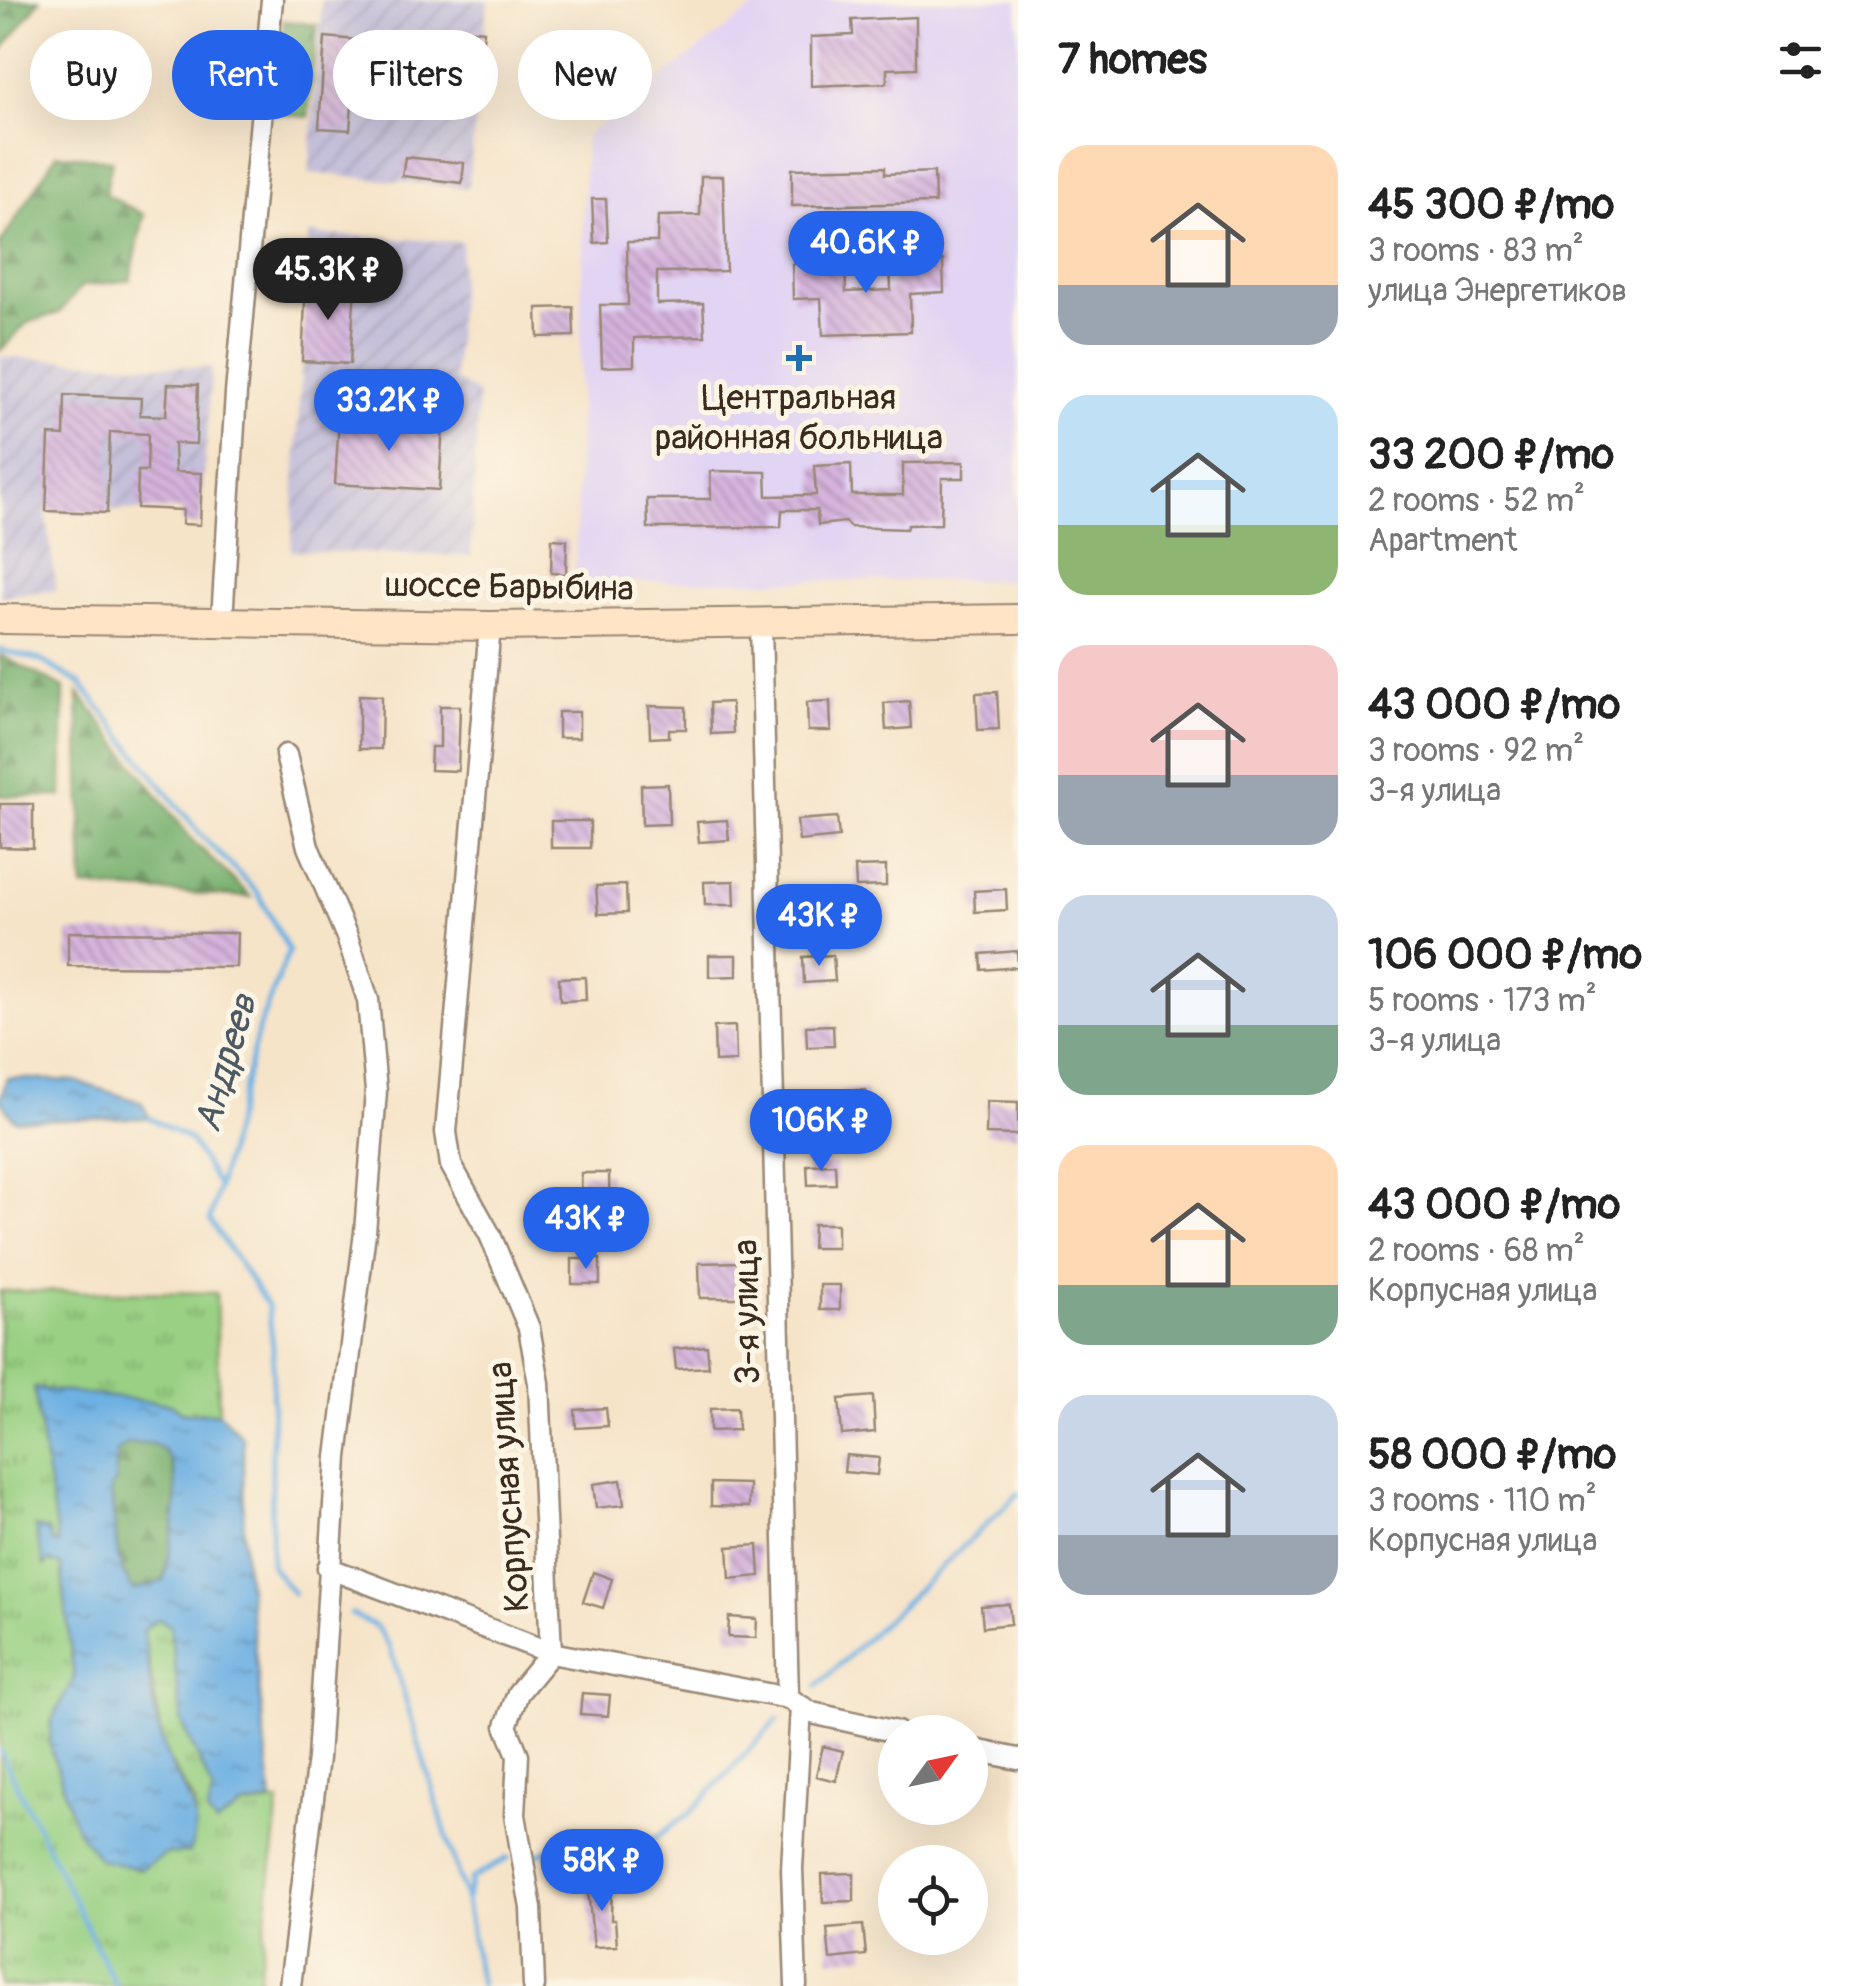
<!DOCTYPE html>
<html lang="en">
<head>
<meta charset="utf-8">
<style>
  :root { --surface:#fff; --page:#f6f6f6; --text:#222; --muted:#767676; --accent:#2563eb }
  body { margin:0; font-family:Pangolin,sans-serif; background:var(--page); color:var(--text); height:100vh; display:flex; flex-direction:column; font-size:38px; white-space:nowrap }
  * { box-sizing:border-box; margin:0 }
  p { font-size:32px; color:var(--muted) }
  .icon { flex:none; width:55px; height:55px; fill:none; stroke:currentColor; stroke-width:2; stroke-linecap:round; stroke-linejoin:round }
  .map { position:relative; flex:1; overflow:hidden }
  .panel { display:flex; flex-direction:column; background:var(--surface); width:850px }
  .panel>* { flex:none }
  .hud { position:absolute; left:30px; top:30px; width:838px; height:90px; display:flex; gap:20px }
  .needle { width:65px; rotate:57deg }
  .tools { position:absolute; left:878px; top:1715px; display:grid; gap:20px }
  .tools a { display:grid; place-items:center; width:110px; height:110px; border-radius:50%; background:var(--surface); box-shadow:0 10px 40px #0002; font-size:50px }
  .price { position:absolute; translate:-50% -85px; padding:0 22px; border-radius:35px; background:var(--accent); color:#fff; font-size:32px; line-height:65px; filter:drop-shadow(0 2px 5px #0008) }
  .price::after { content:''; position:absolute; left:50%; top:60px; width:30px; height:22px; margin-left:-15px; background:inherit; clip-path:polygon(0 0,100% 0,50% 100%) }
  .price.on { background:#222; color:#fff }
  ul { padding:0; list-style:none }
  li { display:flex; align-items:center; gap:30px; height:250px; padding:0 40px }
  li span { display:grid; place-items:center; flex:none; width:280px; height:200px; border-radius:30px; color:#555 }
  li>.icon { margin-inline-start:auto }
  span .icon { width:120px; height:120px; fill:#fffc; stroke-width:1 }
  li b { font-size:42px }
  h2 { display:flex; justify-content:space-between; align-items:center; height:120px; padding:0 40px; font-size:42px }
  .pill { padding:0 35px; border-radius:45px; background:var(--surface); box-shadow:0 10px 40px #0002; font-size:35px; line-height:90px }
  .pill.on { background:var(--accent); color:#fff }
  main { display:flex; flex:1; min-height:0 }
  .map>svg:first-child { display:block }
</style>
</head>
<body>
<main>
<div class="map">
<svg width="1018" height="1986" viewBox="0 0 1018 1986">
  <defs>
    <pattern id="industrial-furrows" width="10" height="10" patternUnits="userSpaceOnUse" patternTransform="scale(2.5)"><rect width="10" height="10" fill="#c5c0da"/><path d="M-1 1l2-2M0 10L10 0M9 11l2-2" fill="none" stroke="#aaa5bb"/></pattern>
    <pattern id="grass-tufts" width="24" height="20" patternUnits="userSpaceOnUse" patternTransform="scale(2.5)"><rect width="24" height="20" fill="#99d083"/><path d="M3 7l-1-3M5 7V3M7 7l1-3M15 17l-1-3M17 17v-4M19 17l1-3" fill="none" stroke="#7ea96b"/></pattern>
    <pattern id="forest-firs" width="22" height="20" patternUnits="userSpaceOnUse" patternTransform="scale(2.5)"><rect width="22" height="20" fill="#7ab271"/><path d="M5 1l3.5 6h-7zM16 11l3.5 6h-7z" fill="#65915c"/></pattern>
    <pattern id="water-ripples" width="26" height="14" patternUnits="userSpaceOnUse" patternTransform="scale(2.5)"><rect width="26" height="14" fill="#6eb1e3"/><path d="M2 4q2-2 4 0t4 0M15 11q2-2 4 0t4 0" fill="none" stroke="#5c90b7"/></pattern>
    <pattern id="building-back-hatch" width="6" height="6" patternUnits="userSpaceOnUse" patternTransform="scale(2.5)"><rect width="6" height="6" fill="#d6b4dd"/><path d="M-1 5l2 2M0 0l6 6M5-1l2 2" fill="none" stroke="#af93b3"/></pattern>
  </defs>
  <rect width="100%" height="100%" fill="#fcf5e5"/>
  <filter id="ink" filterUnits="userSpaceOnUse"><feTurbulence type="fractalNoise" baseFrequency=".01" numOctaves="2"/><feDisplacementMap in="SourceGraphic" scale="20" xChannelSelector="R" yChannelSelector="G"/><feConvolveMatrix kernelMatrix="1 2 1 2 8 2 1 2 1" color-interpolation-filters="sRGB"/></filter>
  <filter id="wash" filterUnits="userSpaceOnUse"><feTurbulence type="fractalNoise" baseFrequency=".0048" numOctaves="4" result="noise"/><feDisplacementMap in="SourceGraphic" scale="40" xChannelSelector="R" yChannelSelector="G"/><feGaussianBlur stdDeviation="2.25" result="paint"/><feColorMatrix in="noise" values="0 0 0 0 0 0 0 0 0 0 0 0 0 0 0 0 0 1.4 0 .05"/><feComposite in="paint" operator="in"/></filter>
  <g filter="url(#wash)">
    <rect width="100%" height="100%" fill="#f6e4c9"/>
    <path fill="#e2d4f3" d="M764,0H1018V580L575,582L585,136Z"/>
    <path fill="url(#industrial-furrows)" d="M322,0H488L468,188L309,173Z
      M309,234L462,242L454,379L478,394L471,556L291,551Z
      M0,357L212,368L200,525L182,524V510L46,511L56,590L0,596Z"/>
    <path fill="url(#grass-tufts)" stroke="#6a7d50" stroke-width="2.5" d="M0,1291L216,1293L219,1413H183L171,1404L150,1405L59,1545L53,1543L45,1565L49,1561L61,1565L74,1678L51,1722L141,1869L168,1853H189L195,1805L165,1753L143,1630L158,1618L170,1625L182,1723L213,1790L216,1824L241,1807L279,1802L258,1986H0Z"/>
    <path fill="url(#forest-firs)" stroke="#5a6e48" stroke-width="2.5" d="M0,0H40L0,53Z
      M284,21L317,25L308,117L275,114Z
      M57,154L112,160L105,194L144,215L130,280L82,286L59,313L27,323L0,351V244Z
      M0,655L64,688L62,796H0Z
      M78,692L193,841L251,897L83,887Z
      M129,1443C137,1445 147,1442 153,1444C194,1458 169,1553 163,1581L133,1590C112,1561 118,1522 110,1487L115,1483L116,1452Z"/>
    <path fill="url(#water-ripples)" stroke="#546e80" stroke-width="2.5" fill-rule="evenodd" d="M7,1078L75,1081L141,1102L150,1118L15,1120L0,1101Z
      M34,1388L171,1404L183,1413H219L243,1438L244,1553L272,1801L241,1807L216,1824L207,1814L213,1790L182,1723L170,1625L157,1619L143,1630C150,1669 152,1716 166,1753C180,1793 207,1805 189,1853H168L141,1869L100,1860L76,1829L50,1745L51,1722L74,1678L61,1565L49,1561L44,1566L35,1527L48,1530L53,1543L58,1544ZM129,1443C136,1445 146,1442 153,1444C194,1457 169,1553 163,1581L133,1590C111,1563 117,1522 110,1488L115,1483L116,1452Z"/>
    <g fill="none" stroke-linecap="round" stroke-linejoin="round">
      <path stroke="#6eb1e3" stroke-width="5" d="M0,650L40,660L80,683L201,835L258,893L289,951L259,1027L210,1220L268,1307L273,1346L271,1566L293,1593
        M150,1118L190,1140L217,1184
        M351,1614L376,1626L390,1648L466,1901L480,1986
        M817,1686L1018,1494
        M0,1751L116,1986
        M531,1856L589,1838L657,1837L691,1812L778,1719
        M467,1898L471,1879L508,1858"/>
    </g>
    <g id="blocks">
      <path fill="url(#building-back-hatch)" d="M916,17V68L887,69V83L811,86V37L853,35L852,20Z
        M452,28L484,31L476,109L444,106Z
        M325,37L357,40L350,130L319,128Z
        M405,157L464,163L462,183L402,176Z
        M885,167V174L934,172L935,203L792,206V169Z
        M701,176H723L726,271L657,272V304L703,303L705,336L634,338V366L602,367L600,305H628L627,242H657L658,216L700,215Z
        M592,199H606L608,242L594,243Z
        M943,260L944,292L910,294L911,332L823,335L821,298L793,299L792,264L845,262L846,292L891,290L890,262Z
        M306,283L355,286L350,364L302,361Z
        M573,307L574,336L538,337L537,308Z
        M168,384L198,385L196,444L174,443L175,472L202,473L200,525L182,524L183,510L137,508L138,471H147L148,434L110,432L107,513L46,511L49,435L64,436L65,395L141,398L140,415L166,416Z
        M339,418L443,424L439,490L335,484Z
        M964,462V478H942L941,524L908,525L906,529L850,527L845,522L818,525L817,510H782L781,527L648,528L647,499H711L710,471L766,472L767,496L816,495L814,466L851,464L852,495H903V463Z
        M552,539L567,540L566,574L551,573Z
        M997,692L999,729L978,730L976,693Z
        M359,695L382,696L381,749H359Z
        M830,701L831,731H808L807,702Z
        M909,701L911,728L886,730L884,703Z
        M731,702L733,733L711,734L710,703Z
        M440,706H460L458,771L430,770L431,747H440Z
        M649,706L686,707V729H669V737L650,738Z
        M558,712H579V738H558Z
        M668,784L669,824L642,825L641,785Z
        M0,804H33V848L0,847Z
        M837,817L839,837L799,841L797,820Z
        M727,820L729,840L699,842L697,822Z
        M551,821H590V848H551Z
        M886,866V886L856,887L855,867Z
        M734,881L735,905H705L704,882Z
        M626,885L627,913L598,914L596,886Z
        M1006,889L1007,910L975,912L974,891Z
        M68,932L237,933L236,967L68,966Z
        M1017,951L1018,967L982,970L981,954Z
        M709,955H737V976L709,977Z
        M833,955L835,981L804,983L803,957Z
        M585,977L586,1000L560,1001L559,978Z
        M833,1025L834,1046L807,1047L806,1026Z
        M735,1026L736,1061L715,1062L714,1027Z
        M866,1090L867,1118L842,1119L841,1091Z
        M987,1101L1018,1102V1135L986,1134Z
        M831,1111L832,1136L808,1138L806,1112Z
        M835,1164L836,1184L808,1185L807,1165Z
        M581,1173H609L610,1226H582Z
        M813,1224H837V1248H812Z
        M572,1259H600V1284H572Z
        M740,1262L741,1298H700L699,1263Z
        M820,1285H840V1310H820Z
        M707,1346L709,1367L676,1369L674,1349Z
        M873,1396L875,1432L842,1435L839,1399Z
        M606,1408L608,1426L576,1428L575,1410Z
        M737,1408L738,1430L710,1431V1409Z
        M846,1455L879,1458L877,1475L844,1472Z
        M621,1480L624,1505L596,1508L593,1484Z
        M711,1483L749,1484V1507L711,1506Z
        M758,1545L760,1576L730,1579L728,1547Z
        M593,1572L612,1579L603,1608L583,1602Z
        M1009,1604L1011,1624L983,1627L981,1606Z
        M729,1617L757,1619L756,1638L728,1637Z
        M582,1693L610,1695L608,1716L580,1714Z
        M823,1746L843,1751L836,1781L816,1776Z
        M854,1873V1901L823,1902L822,1874Z
        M587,1882H612L611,1920H615L617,1946L594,1947Z
        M863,1925L866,1955L830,1959L827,1928Z"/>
    </g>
  </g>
  <g filter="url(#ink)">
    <use href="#blocks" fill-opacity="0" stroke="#988774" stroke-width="2.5"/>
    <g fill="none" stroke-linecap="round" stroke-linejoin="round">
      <defs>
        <path id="street" d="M222,620L236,393L272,0
          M761,625L788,1698
          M490,626L446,1132L451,1165L490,1235L529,1328L539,1383L551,1653L518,1693L506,1726L518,1755L515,1815L531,1908L534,1986
          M286,755L308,847L347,937L368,1000L376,1091L365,1232L337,1457L318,1758L290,1986
          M328,1568L551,1653L788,1698L812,1713L897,1732
          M970,1749L1018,1759
          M796,1986L792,1868L801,1707"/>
        <path id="secondary" d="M0,619L490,626L1018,619"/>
      </defs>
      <use href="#street" stroke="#988774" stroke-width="25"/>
      <use href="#secondary" stroke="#988774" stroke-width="32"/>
      <use href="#street" stroke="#fff" stroke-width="20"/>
      <use href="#secondary" stroke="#ffe4c6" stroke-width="28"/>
    </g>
  </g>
  <path fill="#1f6fb2" stroke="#fcf5e5" stroke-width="4" d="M794 343h10v10h10v10h-10v10h-10v-10h-10v-10h10z"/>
  <g text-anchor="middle" stroke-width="10" stroke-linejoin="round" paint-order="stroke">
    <g font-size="35" fill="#3b2a1e" stroke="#fcf5e5">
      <text x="799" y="409">Центральная<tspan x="799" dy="40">районная больница</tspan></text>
    </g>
    <g font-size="35" fill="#3b2a1e" stroke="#fcf5e5">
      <text transform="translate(509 586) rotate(1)" y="12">шоссе Барыбина</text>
      <text transform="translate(746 1312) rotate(-91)" y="12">3-я улица</text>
      <text transform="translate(508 1487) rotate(-94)" y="12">Корпусная улица</text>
    </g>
    <g font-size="38" font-style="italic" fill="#4d5963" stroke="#fcf5e5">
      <text transform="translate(225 1063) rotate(-74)" y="13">Андреев</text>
    </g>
  </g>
</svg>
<div class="tools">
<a><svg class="needle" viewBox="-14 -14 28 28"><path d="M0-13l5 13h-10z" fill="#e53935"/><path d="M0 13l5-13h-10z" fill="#767676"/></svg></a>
<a><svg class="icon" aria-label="locate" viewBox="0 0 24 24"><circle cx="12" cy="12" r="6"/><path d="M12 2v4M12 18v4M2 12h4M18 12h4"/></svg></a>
</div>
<b class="price" style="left:866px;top:296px">40.6K ₽</b>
<b class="price on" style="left:328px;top:323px">45.3K ₽</b>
<b class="price" style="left:389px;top:454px">33.2K ₽</b>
<b class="price" style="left:819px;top:969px">43K ₽</b>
<b class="price" style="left:821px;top:1174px">106K ₽</b>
<b class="price" style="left:586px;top:1272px">43K ₽</b>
<b class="price" style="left:602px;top:1914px">58K ₽</b>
<div class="hud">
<a class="pill">Buy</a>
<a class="pill on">Rent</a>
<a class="pill">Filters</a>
<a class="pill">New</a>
</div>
</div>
<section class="panel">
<h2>7 homes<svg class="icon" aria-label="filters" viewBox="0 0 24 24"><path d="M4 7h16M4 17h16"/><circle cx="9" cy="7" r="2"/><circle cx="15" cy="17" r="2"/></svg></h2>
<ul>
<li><span style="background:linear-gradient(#ffd9b3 70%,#9aa5b1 0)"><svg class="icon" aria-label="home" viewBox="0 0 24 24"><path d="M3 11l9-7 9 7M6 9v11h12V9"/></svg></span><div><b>45 300 ₽/mo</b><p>3 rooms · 83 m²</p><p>улица Энергетиков</p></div></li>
<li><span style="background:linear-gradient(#bfe0f5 65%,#8fb573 0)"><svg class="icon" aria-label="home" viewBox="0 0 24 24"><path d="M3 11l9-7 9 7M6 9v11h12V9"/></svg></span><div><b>33 200 ₽/mo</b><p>2 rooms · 52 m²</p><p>Apartment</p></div></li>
<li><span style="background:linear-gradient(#f6c9c9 65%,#9aa5b1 0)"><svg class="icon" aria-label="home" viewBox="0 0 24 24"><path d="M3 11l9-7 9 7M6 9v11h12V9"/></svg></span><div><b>43 000 ₽/mo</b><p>3 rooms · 92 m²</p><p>3-я улица</p></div></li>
<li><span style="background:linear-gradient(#c9d6e8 65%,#7fa58c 0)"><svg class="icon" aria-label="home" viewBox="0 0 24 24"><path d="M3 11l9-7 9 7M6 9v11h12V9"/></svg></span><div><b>106 000 ₽/mo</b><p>5 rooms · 173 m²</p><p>3-я улица</p></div></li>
<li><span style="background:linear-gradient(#ffd9b3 70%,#7fa58c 0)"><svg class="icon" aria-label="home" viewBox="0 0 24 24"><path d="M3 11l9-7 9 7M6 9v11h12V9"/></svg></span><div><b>43 000 ₽/mo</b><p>2 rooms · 68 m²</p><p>Корпусная улица</p></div></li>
<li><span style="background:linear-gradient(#c9d6e8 70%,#9aa5b1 0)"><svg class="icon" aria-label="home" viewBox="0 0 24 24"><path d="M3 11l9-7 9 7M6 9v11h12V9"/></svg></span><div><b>58 000 ₽/mo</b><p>3 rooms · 110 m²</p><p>Корпусная улица</p></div></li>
</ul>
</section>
</main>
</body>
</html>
